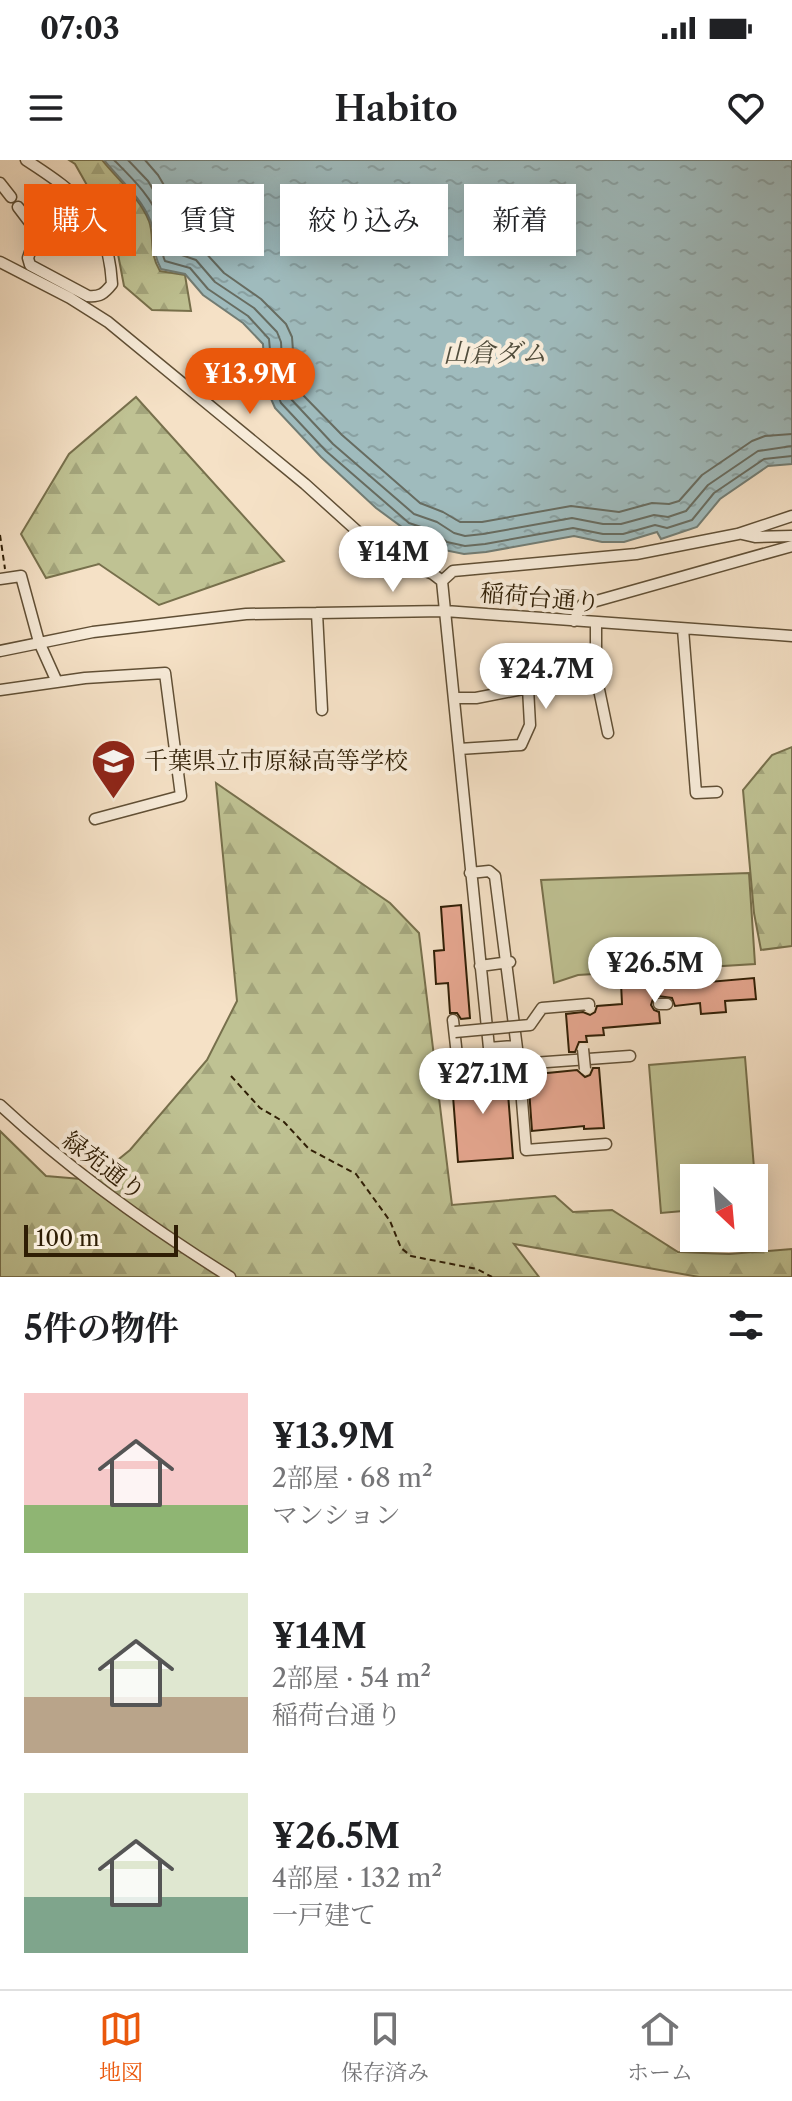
<!DOCTYPE html>
<html lang="ja">
<head>
<meta charset="utf-8">
<style>
  :root { --surface:#fff; --page:#f2f2f2; --text:#202124; --muted:#757577; --line:#e0e0e0; --accent:#ea580c }
  body { margin:0; font-family:"Libre Caslon Text","Noto Serif JP",serif; background:var(--page); color:var(--text); height:100vh; display:flex; flex-direction:column; font-size:30px; white-space:nowrap }
  * { box-sizing:border-box; margin:0 }
  p { font-size:26px; color:var(--muted) }
  .icon { flex:none; width:44px; height:44px; fill:none; stroke:currentColor; stroke-width:2; stroke-linecap:round; stroke-linejoin:round }
  .map { position:relative; height:1117px; overflow:hidden }
  .side { display:flex; flex-direction:column; background:var(--surface); flex:1 }
  .side>* { flex:none }
  .hud { position:absolute; left:24px; top:24px; width:744px; height:72px; display:flex; gap:16px }
  .needle { width:52px; rotate:154deg }
  .buttons { position:absolute; left:680px; top:1004px; display:grid; gap:16px }
  .buttons a { display:grid; place-items:center; width:88px; height:88px; border-radius:0px; background:var(--surface); box-shadow:0 4px 20px #0003; font-size:40px }
  .scale { position:absolute; left:24px; bottom:20px; width:154px; box-sizing:border-box; padding-left:8px; border:4px solid #2f1e05; border-top:0; font-size:22px; line-height:28px; white-space:nowrap; color:#2f1e05; -webkit-text-stroke:6px #f8ecda; paint-order:stroke }
  .price { position:absolute; translate:-50% -68px; padding:0 18px; border-radius:28px; background:#fff; color:#222; font-size:26px; line-height:52px; filter:drop-shadow(0 2px 4px #0008) }
  .price::after { content:''; position:absolute; left:50%; top:48px; width:24px; height:18px; margin-left:-12px; background:inherit; clip-path:polygon(0 0,100% 0,50% 100%) }
  .price.selected { background:var(--accent); color:#fff }
  ul { padding:0; list-style:none }
  li { display:flex; align-items:center; gap:24px; height:200px; padding:0 24px }
  li span { display:grid; place-items:center; flex:none; width:224px; height:160px; border-radius:0px; color:#555 }
  li>.icon { margin-inline-start:auto }
  span .icon { width:96px; height:96px; fill:#fffc; stroke-width:1 }
  li b { font-size:34px }
  h2 { display:flex; justify-content:space-between; align-items:center; height:96px; padding:0 24px; font-size:34px }
  .tag { padding:0 28px; border-radius:0px; background:var(--surface); box-shadow:0 4px 20px #0003; font-size:28px; line-height:72px }
  .tag.selected { background:var(--accent); color:#fff }
  .status { display:flex; justify-content:space-between; align-items:center; height:56px; padding:0 40px; background:var(--surface); direction:ltr }
  .status svg { height:22px; fill:currentColor }
  header { display:flex; justify-content:space-between; align-items:center; height:104px; padding:0 24px; background:var(--surface); font-size:36px; font-weight:600 }
  .dock { display:flex; justify-content:space-around; align-items:center; height:112px; border-top:2px solid var(--line); background:var(--surface); font-size:22px; color:var(--muted) }
  .dock a { display:grid; justify-items:center; gap:4px }
  .dock .selected { color:var(--accent) }
  .map>svg:first-child { display:block }
</style>
</head>
<body>
<div class="status"><b>07:03</b><svg viewBox="0 0 49 12"><path d="M0 12V9h3v3zM5 12V6h3v6zM10 12V3h3v9zM15 12V0h3v12zM26 1h20v11H26zM47 4h2v5h-2z"/></svg></div>
<header><svg class="icon" aria-label="menu" viewBox="0 0 24 24"><path d="M4 6h16M4 12h16M4 18h16"/></svg>Habito<svg class="icon" aria-label="heart" viewBox="0 0 24 24"><path d="M12 20l-8-8c-3-5 5-10 8-4 3-6 11-1 8 4z"/></svg></header>
<div class="map">
<svg width="792" height="1117" viewBox="0 0 792 1117">
  <defs>
    <pattern id="forest-firs" width="22" height="20" patternUnits="userSpaceOnUse" patternTransform="scale(2)"><rect width="22" height="20" fill="#bfc293"/><path d="M5 1l3.5 6h-7zM16 11l3.5 6h-7z" fill="#a4a67d"/></pattern>
    <pattern id="water-ripples" width="26" height="14" patternUnits="userSpaceOnUse" patternTransform="scale(2)"><rect width="26" height="14" fill="#9fbbbd"/><path d="M2 4q2-2 4 0t4 0M15 11q2-2 4 0t4 0" fill="none" stroke="#89a0a1"/></pattern>
  </defs>
  <rect width="100%" height="100%" fill="#f5e1c6"/>
  <filter id="stains"><feTurbulence type="fractalNoise" baseFrequency=".0025" numOctaves="4"/><feColorMatrix values="0 0 0 0 .2 0 0 0 0 .09 0 0 0 0 .02 0 0 0 .5 -.17"/></filter>
  <radialGradient id="worn" r=".72"><stop offset=".6" stop-color="#630" stop-opacity="0"/><stop offset="1" stop-color="#630" stop-opacity=".3"/></radialGradient>
  <path fill="#bfc293" stroke="#77704c" stroke-width="2" d="M749,713L755,804L578,815L554,823L541,720Z
    M745,897L757,1045H754V1018H694V1050L661,1053L649,905Z"/>
  <path fill="url(#forest-firs)" stroke="#77704c" stroke-width="2" d="M69,0H102C118,20 139,37 149,61C155,78 148,91 160,111L185,115L191,151L152,150L124,126L114,73L75,4Z
    M136,237L284,401L159,445L99,404L46,418L21,374L69,294Z
    M792,587V786L761,790L754,753L743,630L772,595Z
    M216,623L390,743L419,773L452,1045L555,1036L573,1052L612,1050L678,1092L729,1094L792,1089V1117H699L514,1084L539,1117H0V971L46,1016L93,1020L130,990L207,900L237,841Z"/>
  <path fill="url(#water-ripples)" stroke="#727c73" stroke-width="2" d="M104,0H792V304L768,306L720,339L697,367L661,379L657,372L624,382H602L574,376L486,392L464,394L439,389L438,383L406,370L376,348L321,297L275,248L265,225L263,184L243,163L203,135L185,114L161,109C150,89 157,76 150,60C140,36 120,20 104,0Z"/>
  <g fill="none" stroke-linecap="round" stroke-linejoin="round">
    <path stroke="#676c61" stroke-width="2" d="M114,0C130,16 156,41 160,63C163,76 159,88 165,101L190,108L208,129L248,156L269,179L273,223L281,243L326,291L409,363L433,371L447,382L465,386L485,384L573,368L603,374H623L655,365L667,368L692,360L714,333L764,299L792,296
      M128,0L148,21L168,55L173,92L196,100L215,122L254,148L277,172L281,182L283,221L290,238L333,284L414,354L437,362L454,373L465,376L483,374L572,358L603,364H621L654,355L668,357L686,351L708,325L758,291L792,286
      M145,0L158,15L178,49L183,82L203,90L224,113L261,139L286,164L292,177L295,218L300,232L342,275L420,343L443,352L460,362H482L571,346L619,352L652,343L669,344L679,341L702,315L752,281L765,276L792,274"/>
  </g>
  <path fill="#e9a993" stroke="#2f1e05" stroke-width="2" d="M461,745L470,858L461,859L457,853H450L448,823L436,824L434,791L444,790L441,747Z
    M754,818L756,839L725,841L726,852L701,854L700,843L675,846L672,838L658,836L653,839L651,845L654,850L659,852L660,863L603,868L604,875L586,876L587,882H579L575,892H569L566,854L583,852L590,855L595,852L597,846L622,844L621,823L662,820L663,826Z
    M506,908L513,998L458,1002L453,936L460,929L457,912Z
    M593,908H599L604,968L584,969V966L532,971L528,915L577,910L585,917L590,915Z"/>
  <g fill="none" stroke-linecap="round" stroke-linejoin="round">
    <defs>
      <path id="minor" d="M0,23L11,37
        M18,47L37,72L28,98L30,105L88,136C100,137 104,134 112,124C108,56 80,35 26,0
        M0,102L70,138L108,162L305,324L367,380L392,398L433,414L442,421L489,888L515,886
        M742,374L755,377L792,376
        M0,419L21,416L39,482L57,522
        M442,421L453,411L636,394L738,374L792,356
        M317,453L322,550
        M574,461L582,445L792,386
        M596,463V515L608,573
        M683,469L696,633L717,632
        M0,491L93,472L246,454L317,453L445,451L792,476
        M0,530L85,518L165,513L181,636L95,659
        M455,538H476L528,528L530,565L521,585L459,589
        M470,713L489,711L495,716L519,904L526,990L606,984
        M480,806L510,802
        M659,844H667
        M519,904L630,896
        M452,928H450L448,905L458,904L453,860
        M0,945C71,1011 148,1066 230,1117"/>
    </defs>
    <use href="#minor" stroke="#604f35" stroke-width="13"/>
    <path stroke="#2f1e05" stroke-width="2" stroke-dasharray="6 4" stroke-linecap="butt" d="M0,375L5,409
      M231,916L260,948L284,962L309,989L356,1014L390,1061L401,1088L411,1096L477,1109L492,1117"/>
    <use href="#minor" stroke="#f8ecda" stroke-width="10"/>
    <defs>
      <path id="minor-bridge" d="M455,872L530,865L542,848L589,844V847
        M583,889L585,909"/>
    </defs>
    <use href="#minor-bridge" stroke="#604f35" stroke-width="13" stroke-linecap="butt"/>
    <use href="#minor-bridge" stroke="#f8ecda" stroke-width="10"/>
  </g>
  <defs>
    <symbol id="school-pin" viewBox="-11 -11 22 30"><path d="M0 17L-7.5 6A9.5 9.5 0 1 1 7.5 6Z" fill="#8f2418" stroke="#f8ecda"/><path d="M0-5L7-2L0 1L-7-2ZM-4 1L0 2.5L4 1V4Q0 6-4 4Z" fill="#fff"/></symbol>
  </defs>
  <g fill-rule="evenodd">
    <use href="#school-pin" x="88" y="576" width="51" height="69"/>
  </g>
  <g text-anchor="middle" stroke-width="8" stroke-linejoin="round" paint-order="stroke">
    <g font-size="24" fill="#2f1e05" stroke="#f8ecda">
      <text transform="translate(540 438) rotate(5)" y="8">稲荷台通り</text>
      <text transform="translate(104 1006) rotate(37)" y="8">緑苑通り</text>
    </g>
    <g font-size="24" fill="#2f1e05" stroke="#f8ecda" text-anchor="start">
      <text x="144" y="609">千葉県立市原緑高等学校</text>
    </g>
    <g font-size="26" font-style="italic" fill="#514d3c" stroke="#f8ecda">
      <text x="495" y="202">山倉ダム</text>
    </g>
  </g>
  <rect width="100%" height="100%" filter="url(#stains)"/>
  <rect width="100%" height="100%" fill="url(#worn)"/>
</svg>
<div class="buttons">
<a><svg class="needle" viewBox="-14 -14 28 28"><path d="M0-13l5 13h-10z" fill="#e53935"/><path d="M0 13l5-13h-10z" fill="#757577"/></svg></a>
</div>
<div class="scale">100 m</div>
<b class="price selected" style="left:250px;top:256px">¥13.9M</b>
<b class="price" style="left:393px;top:434px">¥14M</b>
<b class="price" style="left:546px;top:551px">¥24.7M</b>
<b class="price" style="left:655px;top:845px">¥26.5M</b>
<b class="price" style="left:483px;top:956px">¥27.1M</b>
<div class="hud">
<a class="tag selected">購入</a>
<a class="tag">賃貸</a>
<a class="tag">絞り込み</a>
<a class="tag">新着</a>
</div>
</div>
<section class="side">
<h2>5件の物件<svg class="icon" aria-label="filters" viewBox="0 0 24 24"><path d="M4 7h16M4 17h16"/><circle cx="9" cy="7" r="2"/><circle cx="15" cy="17" r="2"/></svg></h2>
<ul>
<li><span style="background:linear-gradient(#f6c9c9 70%,#8fb573 0)"><svg class="icon" aria-label="home" viewBox="0 0 24 24"><path d="M3 11l9-7 9 7M6 9v11h12V9"/></svg></span><div><b>¥13.9M</b><p>2部屋 · 68 m²</p><p>マンション</p></div></li>
<li><span style="background:linear-gradient(#dfe7d0 65%,#b9a48a 0)"><svg class="icon" aria-label="home" viewBox="0 0 24 24"><path d="M3 11l9-7 9 7M6 9v11h12V9"/></svg></span><div><b>¥14M</b><p>2部屋 · 54 m²</p><p>稲荷台通り</p></div></li>
<li><span style="background:linear-gradient(#dfe7d0 65%,#7fa58c 0)"><svg class="icon" aria-label="home" viewBox="0 0 24 24"><path d="M3 11l9-7 9 7M6 9v11h12V9"/></svg></span><div><b>¥26.5M</b><p>4部屋 · 132 m²</p><p>一戸建て</p></div></li>
</ul>
</section>
<nav class="dock">
<a class="selected"><svg class="icon" aria-label="map" viewBox="0 0 24 24"><path d="M3 6l6-2 6 2 6-2v14l-6 2-6-2-6 2zM9 4v14M15 6v14"/></svg>地図</a>
<a><svg class="icon" aria-label="saved" viewBox="0 0 24 24"><path d="M7 4h10v16l-5-4-5 4z"/></svg>保存済み</a>
<a><svg class="icon" aria-label="home" viewBox="0 0 24 24"><path d="M3 11l9-7 9 7M6 9v11h12V9"/></svg>ホーム</a>
</nav>
</body>
</html>
